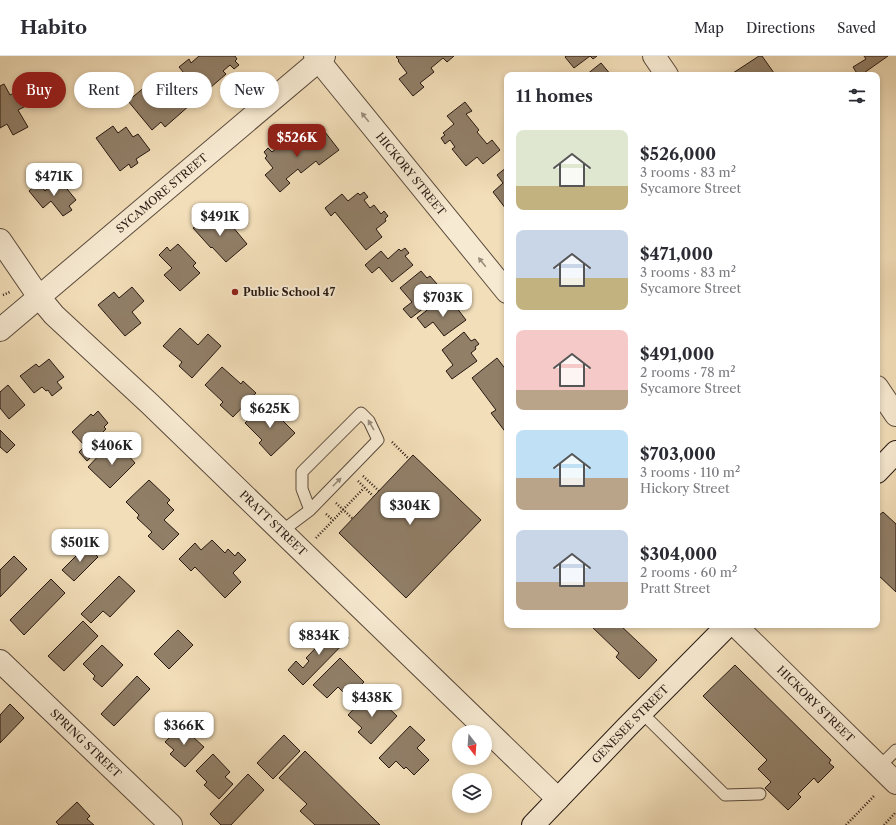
<!DOCTYPE html>
<html lang="en">
<head>
<meta charset="utf-8">
<style>
  :root { --surface:#fff; --page:#f2f2f3; --text:#2b2b33; --muted:#7c7c81; --line:#e1e1e2; --accent:#8f2418 }
  body { margin:0; font-family:"Libre Caslon Text",serif; background:var(--page); color:var(--text); height:100vh; display:flex; flex-direction:column; font-size:15px; white-space:nowrap }
  * { box-sizing:border-box; margin:0 }
  p { font-size:13px; color:var(--muted) }
  .icon { flex:none; width:22px; height:22px; fill:none; stroke:currentColor; stroke-width:2; stroke-linecap:round; stroke-linejoin:round }
  .map { position:relative; flex:1; overflow:hidden }
  .sheet { position:absolute; left:504px; top:16px; width:376px; height:556px; display:flex; flex-direction:column; background:var(--surface); border-radius:8px; box-shadow:0 2px 6px #0003 }
  .sheet>* { flex:none }
  .top-card { position:absolute; left:12px; top:16px; width:380px; height:36px; display:flex; gap:8px }
  .needle { width:26px; rotate:163deg }
  .fabs { position:absolute; left:452px; top:669px; display:grid; gap:8px }
  .fabs a { display:grid; place-items:center; width:40px; height:40px; border-radius:50%; background:var(--surface); box-shadow:0 2px 6px #0003; font-size:20px }
  .price { position:absolute; translate:-50% -34px; padding:0 9px; border-radius:8px; background:#fff; color:#222; font-size:13px; line-height:26px; filter:drop-shadow(0 1px 2px #0008) }
  .price::after { content:''; position:absolute; left:50%; top:24px; width:12px; height:9px; margin-left:-6px; background:inherit; clip-path:polygon(0 0,100% 0,50% 100%) }
  .price.current { background:var(--accent); color:#fff }
  ul { padding:0; list-style:none }
  li { display:flex; align-items:center; gap:12px; height:100px; padding:0 12px }
  li span { display:grid; place-items:center; flex:none; width:112px; height:80px; border-radius:8px; color:#555 }
  li>.icon { margin-inline-start:auto }
  span .icon { width:48px; height:48px; fill:#fffc; stroke-width:1 }
  li b { font-size:17px }
  h2 { display:flex; justify-content:space-between; align-items:center; height:48px; padding:0 12px; font-size:17px }
  .pill { padding:0 14px; border-radius:18px; background:var(--surface); box-shadow:0 2px 6px #0003; font-size:14px; line-height:36px }
  .pill.current { background:var(--accent); color:#fff }
  header { display:flex; align-items:center; gap:24px; box-sizing:border-box; height:56px; padding:0 20px; background:var(--surface); border-bottom:1px solid var(--line) }
  header strong { font-size:19px }
  nav { display:flex; gap:22px; margin-inline-start:auto; font-size:14px }
  .map>svg:first-child { display:block }
</style>
</head>
<body>
<header>
<strong>Habito</strong>
<nav><a>Map</a><a>Directions</a><a>Saved</a></nav>
</header>
<div class="map">
<svg width="896" height="769" viewBox="0 0 896 769">
  <rect width="100%" height="100%" fill="#f2deb9"/>
  <filter id="stains"><feTurbulence type="fractalNoise" baseFrequency=".005" numOctaves="4"/><feColorMatrix values="0 0 0 0 .2 0 0 0 0 .09 0 0 0 0 .02 0 0 0 .5 -.17"/></filter>
  <radialGradient id="worn" r=".72"><stop offset=".6" stop-color="#630" stop-opacity="0"/><stop offset="1" stop-color="#630" stop-opacity=".3"/></radialGradient>
  <path fill="#917f68" stroke="#271811" d="M199,0H235L237,3L235,5L239,9L234,13L230,9L223,15L226,18L210,32L201,22L193,28L179,11L189,3L191,7Z
    M397,0H454L447,6L443,2L431,12L434,16L420,27L424,31L413,40L399,23L407,17L398,5L399,4L396,1Z
    M566,0H597L593,3L590,0L574,12L565,1Z
    M759,0H762L774,17L771,19H730Z
    M864,0H888L861,19H858L853,11L866,3Z
    M601,7L611,19H586Z
    M168,23L190,49L165,71L161,66L152,74L128,45L152,25L158,32Z
    M4,28L10,39L20,34L28,49L18,54L28,71L13,79L7,68L0,72V30Z
    M465,46L472,55L466,58L479,74L477,76L487,88L492,84L500,94L483,108L477,101L466,110L452,93L455,91L450,84L445,88L441,82L445,79L443,77L454,68L447,60Z
    M113,70L118,77L126,71L133,81L138,78L150,94L136,103L138,107L131,112L129,108L120,115L96,82Z
    M325,76L339,94L319,109L316,105L301,117L298,113L286,123L290,127L280,136L265,119L273,112L265,102L267,100L264,96L268,92L272,96L281,89L284,92L291,86L287,83L293,78L296,82L298,81L306,91Z
    M507,111V152L506,153L493,136L503,127L497,119Z
    M59,123L76,144L69,150L72,154L63,160L51,145L43,152L29,135L38,127L45,135Z
    M364,136L368,141L364,144L370,152L374,149L381,158L384,155L388,160L385,163L386,165L376,173L382,181L366,194L335,156L331,160L325,152L342,138L348,145L358,137L360,139Z
    M206,157L218,171L227,164L247,188L226,206L212,191L211,192L193,172L201,166L199,163Z
    M178,188L196,207L193,210L200,217L180,235L164,219L172,212L159,199L167,191L170,195Z
    M405,192L409,197L405,200L413,209L392,226L379,211L372,217L365,209L381,195L388,203L399,193L401,195Z
    M421,215L427,222L430,220L437,228L422,240L429,248L411,262L403,253L412,246L400,232Z
    M132,231L144,245L132,256L141,267L125,280L98,249L114,236L119,242Z
    M453,247L466,264L444,280L433,266L425,272L417,262L435,248L441,256Z
    M180,272L198,289L208,278L221,290L192,322L179,310L182,306L163,290Z
    M464,276L471,285L475,283L479,288L475,291L476,293L471,297L477,305L452,323L446,315L453,309L442,294Z
    M497,302L507,315V378L491,357L496,354L472,322Z
    M49,303L64,321L57,326L62,332L52,340L48,334L46,335L42,331L34,337L20,320L36,308L39,311Z
    M222,311L241,328L243,325L256,337L233,361L220,349L223,346L205,329Z
    M8,329L25,349L9,363L0,352V336Z
    M263,349L270,356L276,351L285,361L282,364L295,377L271,400L259,387L262,384L245,367Z
    M98,355L108,367L104,371L106,373L96,383L103,390L87,405L79,396L85,390L72,376L91,358L93,360Z
    M0,374L15,389L7,397L0,391Z
    M126,390L130,395L127,398L135,407L110,432L88,411L103,395L110,402L120,392L122,394Z
    M413,399L481,464L406,542L339,477Z
    M149,424L170,444L167,447L174,454L164,464L179,478L163,494L148,480L152,476L137,462L139,459L126,446Z
    M883,456L896,468V536L877,518V461Z
    M212,484L225,497L228,493L235,500L238,496L246,504L233,517L241,526L225,542L195,511L191,515L179,503L195,487L201,494Z
    M83,486L98,501L74,525L62,514L83,493L80,490Z
    M14,500L27,513L0,541V514Z
    M119,520L135,535L110,561L103,555L91,567L81,558Z
    M51,523L65,537L24,579L10,564Z
    M83,565L98,580L64,615L48,600Z
    M590,569H620L657,604L639,623L616,601L619,597Z
    M337,570L349,582L303,629L288,614L296,605L303,612L309,605L306,602Z
    M178,574L193,589L169,613L154,598Z
    M102,589L123,609L102,631L93,623L95,620L83,608Z
    M340,602L364,626L348,641L338,631L327,642L313,629Z
    M735,609L831,704L829,707L834,711L818,727L814,722L798,738L801,741L788,754L765,732L771,726L758,713L767,704L703,640Z
    M137,620L150,633L114,670L101,658Z
    M368,638L376,645L378,642L397,660L371,688L358,676L362,672L348,659Z
    M10,648L24,662L0,687V659Z
    M181,670L204,691L185,711L170,698L174,694L165,686Z
    M410,670L425,684L417,692L429,704L414,719L406,711L404,713L396,705L389,712L379,702Z
    M284,679L300,695L273,723L257,707Z
    M305,695L380,769H315L300,755L307,748L279,722Z
    M213,698L230,716L225,721L233,728L219,743L204,729L207,726L196,715Z
    M248,718L264,734L231,769H221L210,758Z
    M77,746L90,760L87,763L94,769H59L56,766Z"/>
  <g fill="none" stroke-linecap="round" stroke-linejoin="round">
    <defs>
      <path id="service" d="M282,475L310,454L378,384L369,365L361,357L302,416V433L310,454
        M641,656L725,739L760,738
        M879,711L896,694"/>
      <g id="minor">
        <path id="s1" d="M315,0L507,236"/>
        <path d="M654,0L667,19"/>
        <path id="s2" d="M0,184L39,241L54,259L150,348L558,743"/>
        <path d="M877,331L896,359"/>
        <path id="s3" d="M735,569L896,727"/>
        <path id="s4" d="M0,605L171,769"/>
      </g>
      <g id="tertiary">
        <path id="s5" d="M0,274L324,0"/>
      </g>
      <g id="secondary">
        <path d="M877,416L896,396"/>
        <path id="s6" d="M533,769L627,671L728,569"/>
      </g>
    </defs>
    <use href="#service" stroke="#5a4a3b" stroke-width="13"/>
    <use href="#minor" stroke="#5a4a3b" stroke-width="24"/>
    <use href="#tertiary" stroke="#5a4a3b" stroke-width="24"/>
    <use href="#secondary" stroke="#271811" stroke-width="24"/>
    <path stroke="#271811" stroke-width="2.5" stroke-dasharray="1 2" stroke-linecap="butt" d="M3,239L10,236
      M392,386L408,402
      M363,420L379,435
      M358,425L373,440
      M336,447L352,462
      M326,458L333,464
      M316,482L364,432
      M846,769L875,739
      M884,769L896,756"/>
    <use href="#service" stroke="#f7ead2" stroke-width="11"/>
    <use href="#minor" stroke="#f7ead2" stroke-width="22"/>
    <use href="#tertiary" stroke="#f7ead2" stroke-width="22"/>
    <use href="#secondary" stroke="#f7ead2" stroke-width="22"/>
  </g>
  <defs><path id="oneway-solid" d="M-6-.8H1V-3.2L6.5 0L1 3.2V.8H-6Z"/></defs>
  <g fill="#998c7b">
    <use href="#oneway-solid" transform="translate(365 61) rotate(-129)"/>
    <use href="#oneway-solid" transform="translate(482 206) rotate(-129)"/>
    <use href="#oneway-solid" transform="translate(371 369) rotate(-120)"/>
    <use href="#oneway-solid" transform="translate(337 426) rotate(-45)"/>
  </g>
  <circle fill="#8f2418" stroke="#f7ead2" stroke-width="1.5" cx="235" cy="236" r="4"/>
  <g text-anchor="middle" stroke-width="4" stroke-linejoin="round" paint-order="stroke">
    <g font-size="11" fill="#271811" stroke="#f7ead2">
      <text dy="4" stroke="none"><textPath href="#s1" startOffset="152">HICKORY STREET</textPath></text>
      <text dy="4" stroke="none"><textPath href="#s5" startOffset="212">SYCAMORE STREET</textPath></text>
      <text dy="4" stroke="none"><textPath href="#s2" startOffset="395">PRATT STREET</textPath></text>
      <text dy="4" stroke="none"><textPath href="#s3" startOffset="113">HICKORY STREET</textPath></text>
      <text dy="4" stroke="none"><textPath href="#s6" startOffset="140">GENESEE STREET</textPath></text>
      <text dy="4" stroke="none"><textPath href="#s4" startOffset="119">SPRING STREET</textPath></text>
    </g>
    <g font-size="11" font-weight="bold" fill="#271811" stroke="#f7ead2" text-anchor="start">
      <text x="243" y="240">Public School 47</text>
    </g>
  </g>
  <rect width="100%" height="100%" filter="url(#stains)"/>
  <rect width="100%" height="100%" fill="url(#worn)"/>
</svg>
<div class="fabs">
<a><svg class="needle" viewBox="-14 -14 28 28"><path d="M0-13l5 13h-10z" fill="#e53935"/><path d="M0 13l5-13h-10z" fill="#7c7c81"/></svg></a>
<a><svg class="icon" aria-label="layers" viewBox="0 0 24 24"><path d="M12 4l9 5-9 5-9-5zM3 14l9 5 9-5"/></svg></a>
</div>
<b class="price current" style="left:297px;top:102px">$526K</b>
<b class="price" style="left:54px;top:141px">$471K</b>
<b class="price" style="left:220px;top:181px">$491K</b>
<b class="price" style="left:443px;top:262px">$703K</b>
<b class="price" style="left:270px;top:373px">$625K</b>
<b class="price" style="left:112px;top:410px">$406K</b>
<b class="price" style="left:410px;top:470px">$304K</b>
<b class="price" style="left:80px;top:507px">$501K</b>
<b class="price" style="left:319px;top:600px">$834K</b>
<b class="price" style="left:372px;top:662px">$438K</b>
<b class="price" style="left:184px;top:690px">$366K</b>
<div class="top-card">
<a class="pill current">Buy</a>
<a class="pill">Rent</a>
<a class="pill">Filters</a>
<a class="pill">New</a>
</div>
<section class="sheet">
<h2>11 homes<svg class="icon" aria-label="filters" viewBox="0 0 24 24"><path d="M4 7h16M4 17h16"/><circle cx="9" cy="7" r="2"/><circle cx="15" cy="17" r="2"/></svg></h2>
<ul>
<li><span style="background:linear-gradient(#dfe7d0 70%,#c2b280 0)"><svg class="icon" aria-label="home" viewBox="0 0 24 24"><path d="M3 11l9-7 9 7M6 9v11h12V9"/></svg></span><div><b>$526,000</b><p>3 rooms · 83 m²</p><p>Sycamore Street</p></div></li>
<li><span style="background:linear-gradient(#c9d6e8 60%,#c2b280 0)"><svg class="icon" aria-label="home" viewBox="0 0 24 24"><path d="M3 11l9-7 9 7M6 9v11h12V9"/></svg></span><div><b>$471,000</b><p>3 rooms · 83 m²</p><p>Sycamore Street</p></div></li>
<li><span style="background:linear-gradient(#f6c9c9 75%,#b9a48a 0)"><svg class="icon" aria-label="home" viewBox="0 0 24 24"><path d="M3 11l9-7 9 7M6 9v11h12V9"/></svg></span><div><b>$491,000</b><p>2 rooms · 78 m²</p><p>Sycamore Street</p></div></li>
<li><span style="background:linear-gradient(#bfe0f5 60%,#b9a48a 0)"><svg class="icon" aria-label="home" viewBox="0 0 24 24"><path d="M3 11l9-7 9 7M6 9v11h12V9"/></svg></span><div><b>$703,000</b><p>3 rooms · 110 m²</p><p>Hickory Street</p></div></li>
<li><span style="background:linear-gradient(#c9d6e8 65%,#b9a48a 0)"><svg class="icon" aria-label="home" viewBox="0 0 24 24"><path d="M3 11l9-7 9 7M6 9v11h12V9"/></svg></span><div><b>$304,000</b><p>2 rooms · 60 m²</p><p>Pratt Street</p></div></li>
</ul>
</section>
</div>
</body>
</html>
